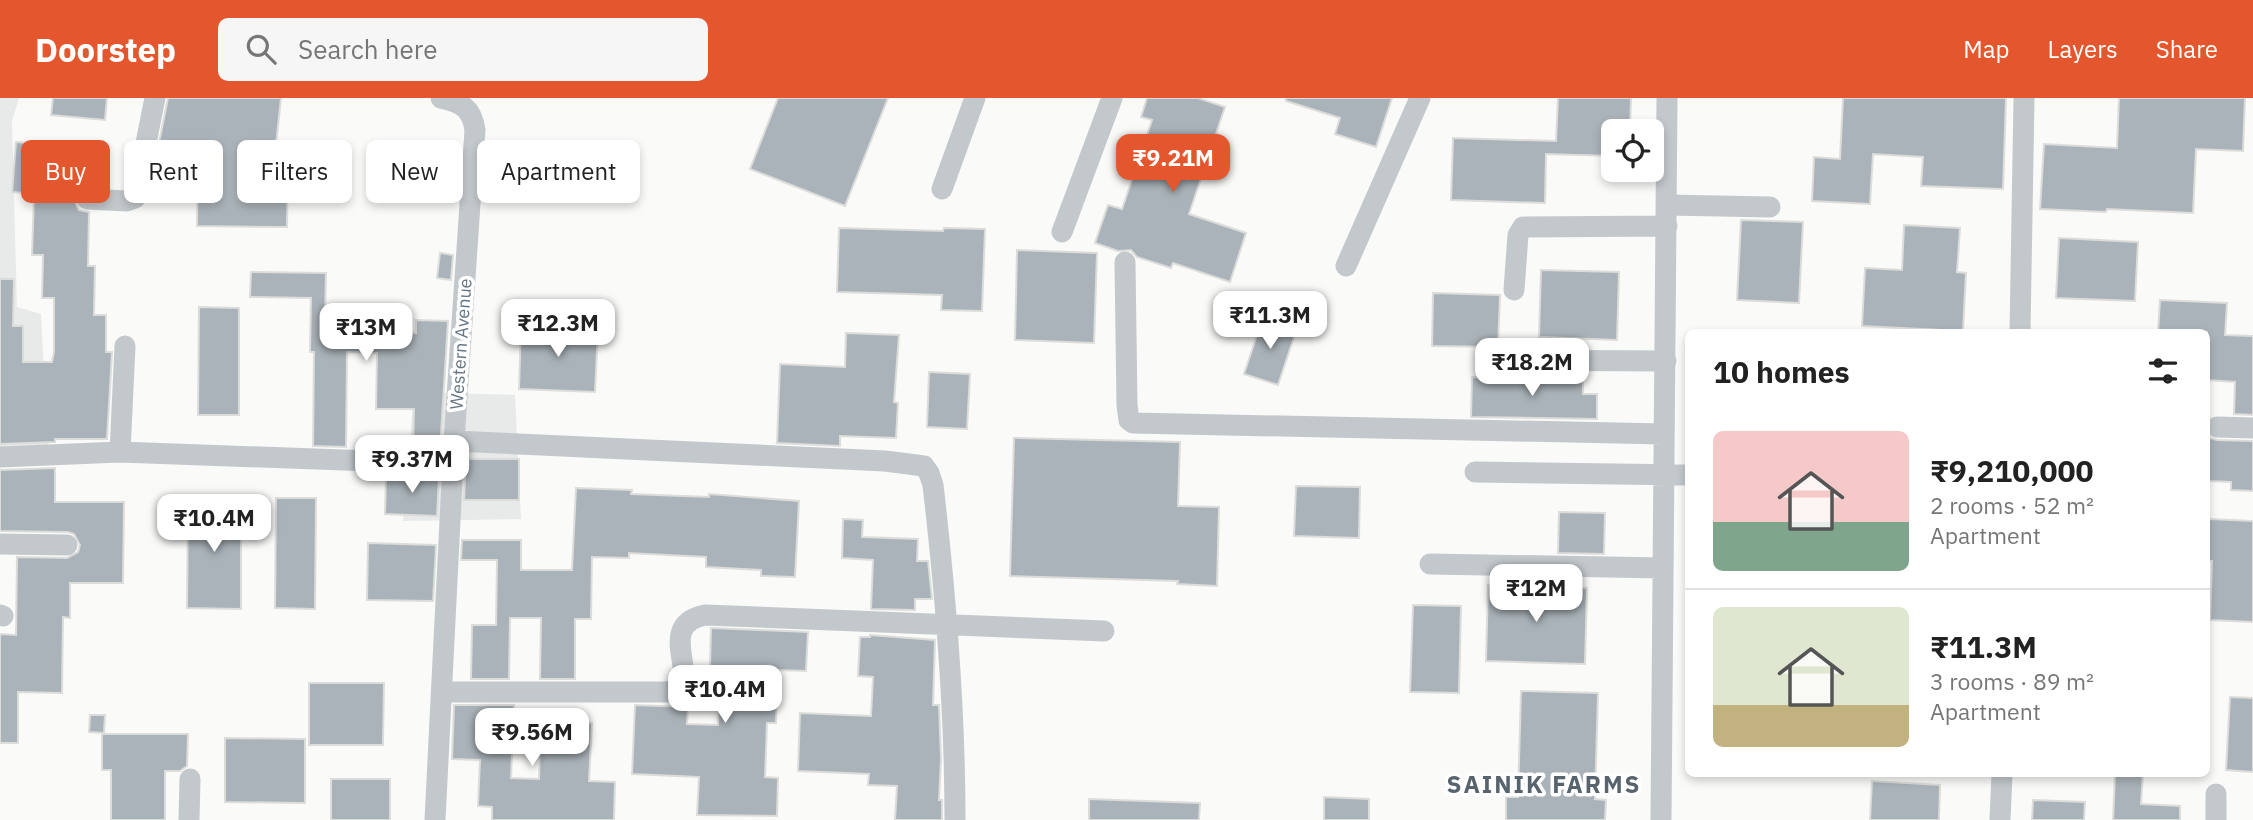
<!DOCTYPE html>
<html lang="en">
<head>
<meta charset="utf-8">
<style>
  :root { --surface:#fff; --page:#f6f6f6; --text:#222; --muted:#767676; --line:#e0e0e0; --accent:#e4572e }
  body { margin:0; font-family:"IBM Plex Sans",sans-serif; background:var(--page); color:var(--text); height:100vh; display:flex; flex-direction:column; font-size:26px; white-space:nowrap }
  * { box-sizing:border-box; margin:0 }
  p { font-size:23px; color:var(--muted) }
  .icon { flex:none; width:38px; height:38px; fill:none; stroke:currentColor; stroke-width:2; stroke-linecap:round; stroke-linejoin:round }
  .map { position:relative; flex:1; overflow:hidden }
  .side { position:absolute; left:1685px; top:231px; width:525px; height:448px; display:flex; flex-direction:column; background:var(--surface); border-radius:10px; box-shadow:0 4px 10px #0003 }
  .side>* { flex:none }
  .hud { position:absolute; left:21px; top:42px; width:665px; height:63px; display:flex; gap:14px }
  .tools { position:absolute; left:1601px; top:21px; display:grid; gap:14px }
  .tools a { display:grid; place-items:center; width:63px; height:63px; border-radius:10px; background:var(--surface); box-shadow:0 4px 10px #0003; font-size:35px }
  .price { position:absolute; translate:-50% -60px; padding:0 16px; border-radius:14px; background:#fff; color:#222; font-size:23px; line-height:46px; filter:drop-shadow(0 2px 4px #0008) }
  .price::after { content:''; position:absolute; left:50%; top:42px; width:21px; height:16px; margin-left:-10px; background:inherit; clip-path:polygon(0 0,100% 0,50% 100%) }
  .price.current { background:var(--accent); color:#fff }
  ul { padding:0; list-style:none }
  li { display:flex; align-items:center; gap:21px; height:175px; padding:0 28px }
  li+li { border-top:2px solid var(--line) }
  li span { display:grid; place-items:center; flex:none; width:196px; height:140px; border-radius:10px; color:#555 }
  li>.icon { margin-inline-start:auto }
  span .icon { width:84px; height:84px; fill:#fffc; stroke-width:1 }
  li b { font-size:30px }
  h2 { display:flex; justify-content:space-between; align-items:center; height:84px; padding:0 28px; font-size:30px }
  .tag { padding:0 24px; border-radius:10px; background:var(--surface); box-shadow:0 4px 10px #0003; font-size:24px; line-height:63px }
  .tag.current { background:var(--accent); color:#fff }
  header { display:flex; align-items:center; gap:42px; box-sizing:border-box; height:98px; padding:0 35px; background:var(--accent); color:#fff }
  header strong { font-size:33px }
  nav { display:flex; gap:38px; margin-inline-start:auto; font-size:24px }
  .search { width:490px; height:63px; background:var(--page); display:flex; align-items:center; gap:18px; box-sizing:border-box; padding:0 24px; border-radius:10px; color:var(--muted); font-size:26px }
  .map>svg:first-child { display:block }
</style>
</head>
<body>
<header>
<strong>Doorstep</strong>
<div class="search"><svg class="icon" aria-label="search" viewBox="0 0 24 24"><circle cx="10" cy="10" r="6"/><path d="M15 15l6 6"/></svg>Search here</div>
<nav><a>Map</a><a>Layers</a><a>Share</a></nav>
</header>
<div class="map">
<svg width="2253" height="722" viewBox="0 0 2253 722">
  <rect width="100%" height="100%" fill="#fafaf8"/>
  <path fill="#e8e9e9" d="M0,0H19L12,23L17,209L41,216L48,350H0Z
    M414,294L515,297L521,421L403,423Z"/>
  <path fill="#aab3b9" stroke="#dcdcda" stroke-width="2" d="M53,0H107L105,22L51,17Z
    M168,0H281L274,66H288L287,129L197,128L198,48L159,45Z
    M778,0H888L845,108L750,71Z
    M1147,0H1198L1225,9L1189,116L1246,135L1230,184L1173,165L1171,170L1137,159L1131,152L1118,153L1095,145L1108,107L1122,111L1152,22L1141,19Z
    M1286,0H1392L1376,49L1335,36L1340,20L1286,3Z
    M1558,0H1631L1630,33H1614V58L1546,56L1545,105L1451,102L1453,40L1556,43Z
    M1843,0H2006L2003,91L1921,88L1923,59L1873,56L1870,106L1812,103L1814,59L1840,61Z
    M2119,0H2245L2243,53L2196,51L2193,115L2107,111L2106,114L2040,111L2044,46L2117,50Z
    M16,44L86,49L83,89L76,93L74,101L79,112L89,114L88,168H95L94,217H106V254H112L107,341H55V344L0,346V181H14L13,228H23V264H52L54,254V200H42L43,157H32L34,96L12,94Z
    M1741,122L1803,124L1799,205L1737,202Z
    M1904,127L1960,130L1957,174L1966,175L1963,233L1862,228L1865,170L1902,172Z
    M839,130L943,133L944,130L985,131L982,213L941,212L942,197L837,194Z
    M2059,140L2138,144L2135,203L2056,200Z
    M1017,152L1097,155L1094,245L1015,242Z
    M440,155L453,157L451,182L437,180Z
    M1541,172L1619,174L1617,242L1539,239Z
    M251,174L326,175L325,219L352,220V234L416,235V222L448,223L440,352L413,351L414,311H376L377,255L347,254L346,349L313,348L314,254H310L311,200L250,199Z
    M1433,195L1500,197L1498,249L1432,248Z
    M2160,202L2227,205L2225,237L2253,238V317L2234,316L2235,284L2207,282V234H2158Z
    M199,209L239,210V317H198Z
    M1263,219L1297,230L1278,287L1244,276Z
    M521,228L598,231L595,294L519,291Z
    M846,235L899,237L894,304L898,305L896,340L840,338V348L777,345L780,266L845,269Z
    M929,274L970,276L967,331L927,329Z
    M1472,279L1583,280V296H1597V321L1471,319Z
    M2207,339L2217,342L2253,343V393L2231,392V384L2207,383Z
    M1014,340L1180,344L1178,408L1219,409L1217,488L1177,486L1178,483L1010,478Z
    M466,361H519V402H464Z
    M55,370V404H124L123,485H70V520L63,519L62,595L18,594V645H0V536L16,537L17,459L67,460L78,454L80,447L74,436L68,434L0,433V372Z
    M386,377L439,379L437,418L385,416Z
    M1296,388L1360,389L1359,440L1294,438Z
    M576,390L632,392L631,396L709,399V396L799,403L795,479L761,478V472L706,469V459L629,455V460L592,459L591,521H575V581H540L541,520H510L509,581H471L472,527H496L497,462H461L462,442H521V472H572Z
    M276,400H316L315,511L275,510Z
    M188,402H241V511L187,510Z
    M1559,414L1605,415L1604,456L1558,455Z
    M843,421L863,422L862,439L918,441L917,463H928L932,501H915V512L871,511L873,462L842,460Z
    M2209,421L2253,423V524L2210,522L2212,463H2207Z
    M368,445L436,447L433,503L367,502Z
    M1488,487L1587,490L1585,566L1486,563Z
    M1413,507L1461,508L1459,595L1410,594Z
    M711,530L808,534L806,573L778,572L776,625H767L765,679L778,680L777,718L697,717L699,679L632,676L635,607L688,609L687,626L718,627L720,569H710Z
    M870,537L935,542L933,607H939L941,661L939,702H942V722H895L897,688L868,687L869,676L798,673L800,615L871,618L873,579L858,578L860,539H870Z
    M309,585H384L383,647H309Z
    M1521,593L1598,595L1595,701L1606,702L1605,722H1506V699H1518Z
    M2230,599L2253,600V674L2226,672Z
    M454,607H514L511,680L539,681L541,623L592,625L589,683L615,684L614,722H492V709L478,708L480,662L452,661Z
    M90,617H105L104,635L89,634Z
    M102,636H188L187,668L180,673H165V722H111V672H102Z
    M225,640L305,641V705L225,704Z
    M2115,676H2143L2141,706L2180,708V722H2113Z
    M331,681H390V722H331Z
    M1872,683L1940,687L1939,722H1870Z
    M1324,699L1369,701V722H1324Z
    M1089,701L1200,705L1199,722H1089Z
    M2033,702L2085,704L2084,722H2032Z"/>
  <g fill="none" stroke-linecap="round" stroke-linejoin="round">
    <path stroke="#c3c8cc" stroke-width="21" d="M942,91L975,0
      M87,101L127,103L135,100L155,0
      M1667,107L1770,109
      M1062,134L1112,0
      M1125,164L1127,307L1129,322L1133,325L1664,336
      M1346,168L1420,0
      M1514,192L1518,137L1523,129L1667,128
      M2020,234L2024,0
      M1486,262L1666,263
      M2217,329L2253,330
      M454,343L885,363L924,368L929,375L933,387C946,499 955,609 955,722
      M120,354L125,248
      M0,359L120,354L454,366
      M1475,374L1689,377
      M0,446L67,447
      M1430,466L1663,470
      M0,517L3,518
      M442,594H665C669,593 673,594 676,592C700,578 655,527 705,517L1104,533
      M189,722L190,681
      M435,722L454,343L475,32C472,10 462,5 441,0
      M1661,722L1667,0
      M2000,722L2002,676
      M2216,722V696"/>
  </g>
  <g text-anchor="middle" stroke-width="7" stroke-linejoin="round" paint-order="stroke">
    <g font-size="18" fill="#657683" stroke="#fff">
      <text transform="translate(461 246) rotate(-86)" y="6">Western Avenue</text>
    </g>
    <g font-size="24" font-weight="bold" letter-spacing="2" fill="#57646e" stroke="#fff">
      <text x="1544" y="695">SAINIK FARMS</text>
    </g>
  </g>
</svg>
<div class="tools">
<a><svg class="icon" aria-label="locate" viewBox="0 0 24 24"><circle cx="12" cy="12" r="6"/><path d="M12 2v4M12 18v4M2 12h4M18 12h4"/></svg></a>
</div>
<b class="price current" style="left:1173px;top:96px">₹9.21M</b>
<b class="price" style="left:1270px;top:253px">₹11.3M</b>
<b class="price" style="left:558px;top:261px">₹12.3M</b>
<b class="price" style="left:366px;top:265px">₹13M</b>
<b class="price" style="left:1532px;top:300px">₹18.2M</b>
<b class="price" style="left:412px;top:397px">₹9.37M</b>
<b class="price" style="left:214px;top:456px">₹10.4M</b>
<b class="price" style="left:1536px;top:526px">₹12M</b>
<b class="price" style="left:725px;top:627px">₹10.4M</b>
<b class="price" style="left:532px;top:670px">₹9.56M</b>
<div class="hud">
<a class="tag current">Buy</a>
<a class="tag">Rent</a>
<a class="tag">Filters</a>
<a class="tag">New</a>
<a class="tag">Apartment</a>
</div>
<section class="side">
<h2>10 homes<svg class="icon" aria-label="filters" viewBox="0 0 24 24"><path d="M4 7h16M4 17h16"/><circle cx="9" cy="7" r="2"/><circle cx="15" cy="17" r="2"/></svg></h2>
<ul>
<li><span style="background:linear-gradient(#f6c9c9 65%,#7fa58c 0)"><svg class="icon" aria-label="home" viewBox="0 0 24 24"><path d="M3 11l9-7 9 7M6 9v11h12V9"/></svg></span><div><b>₹9,210,000</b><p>2 rooms · 52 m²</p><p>Apartment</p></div></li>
<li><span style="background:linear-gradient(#dfe7d0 70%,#c2b280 0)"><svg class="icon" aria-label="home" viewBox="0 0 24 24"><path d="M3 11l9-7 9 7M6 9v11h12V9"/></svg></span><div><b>₹11.3M</b><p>3 rooms · 89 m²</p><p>Apartment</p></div></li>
</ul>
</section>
</div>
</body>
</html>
